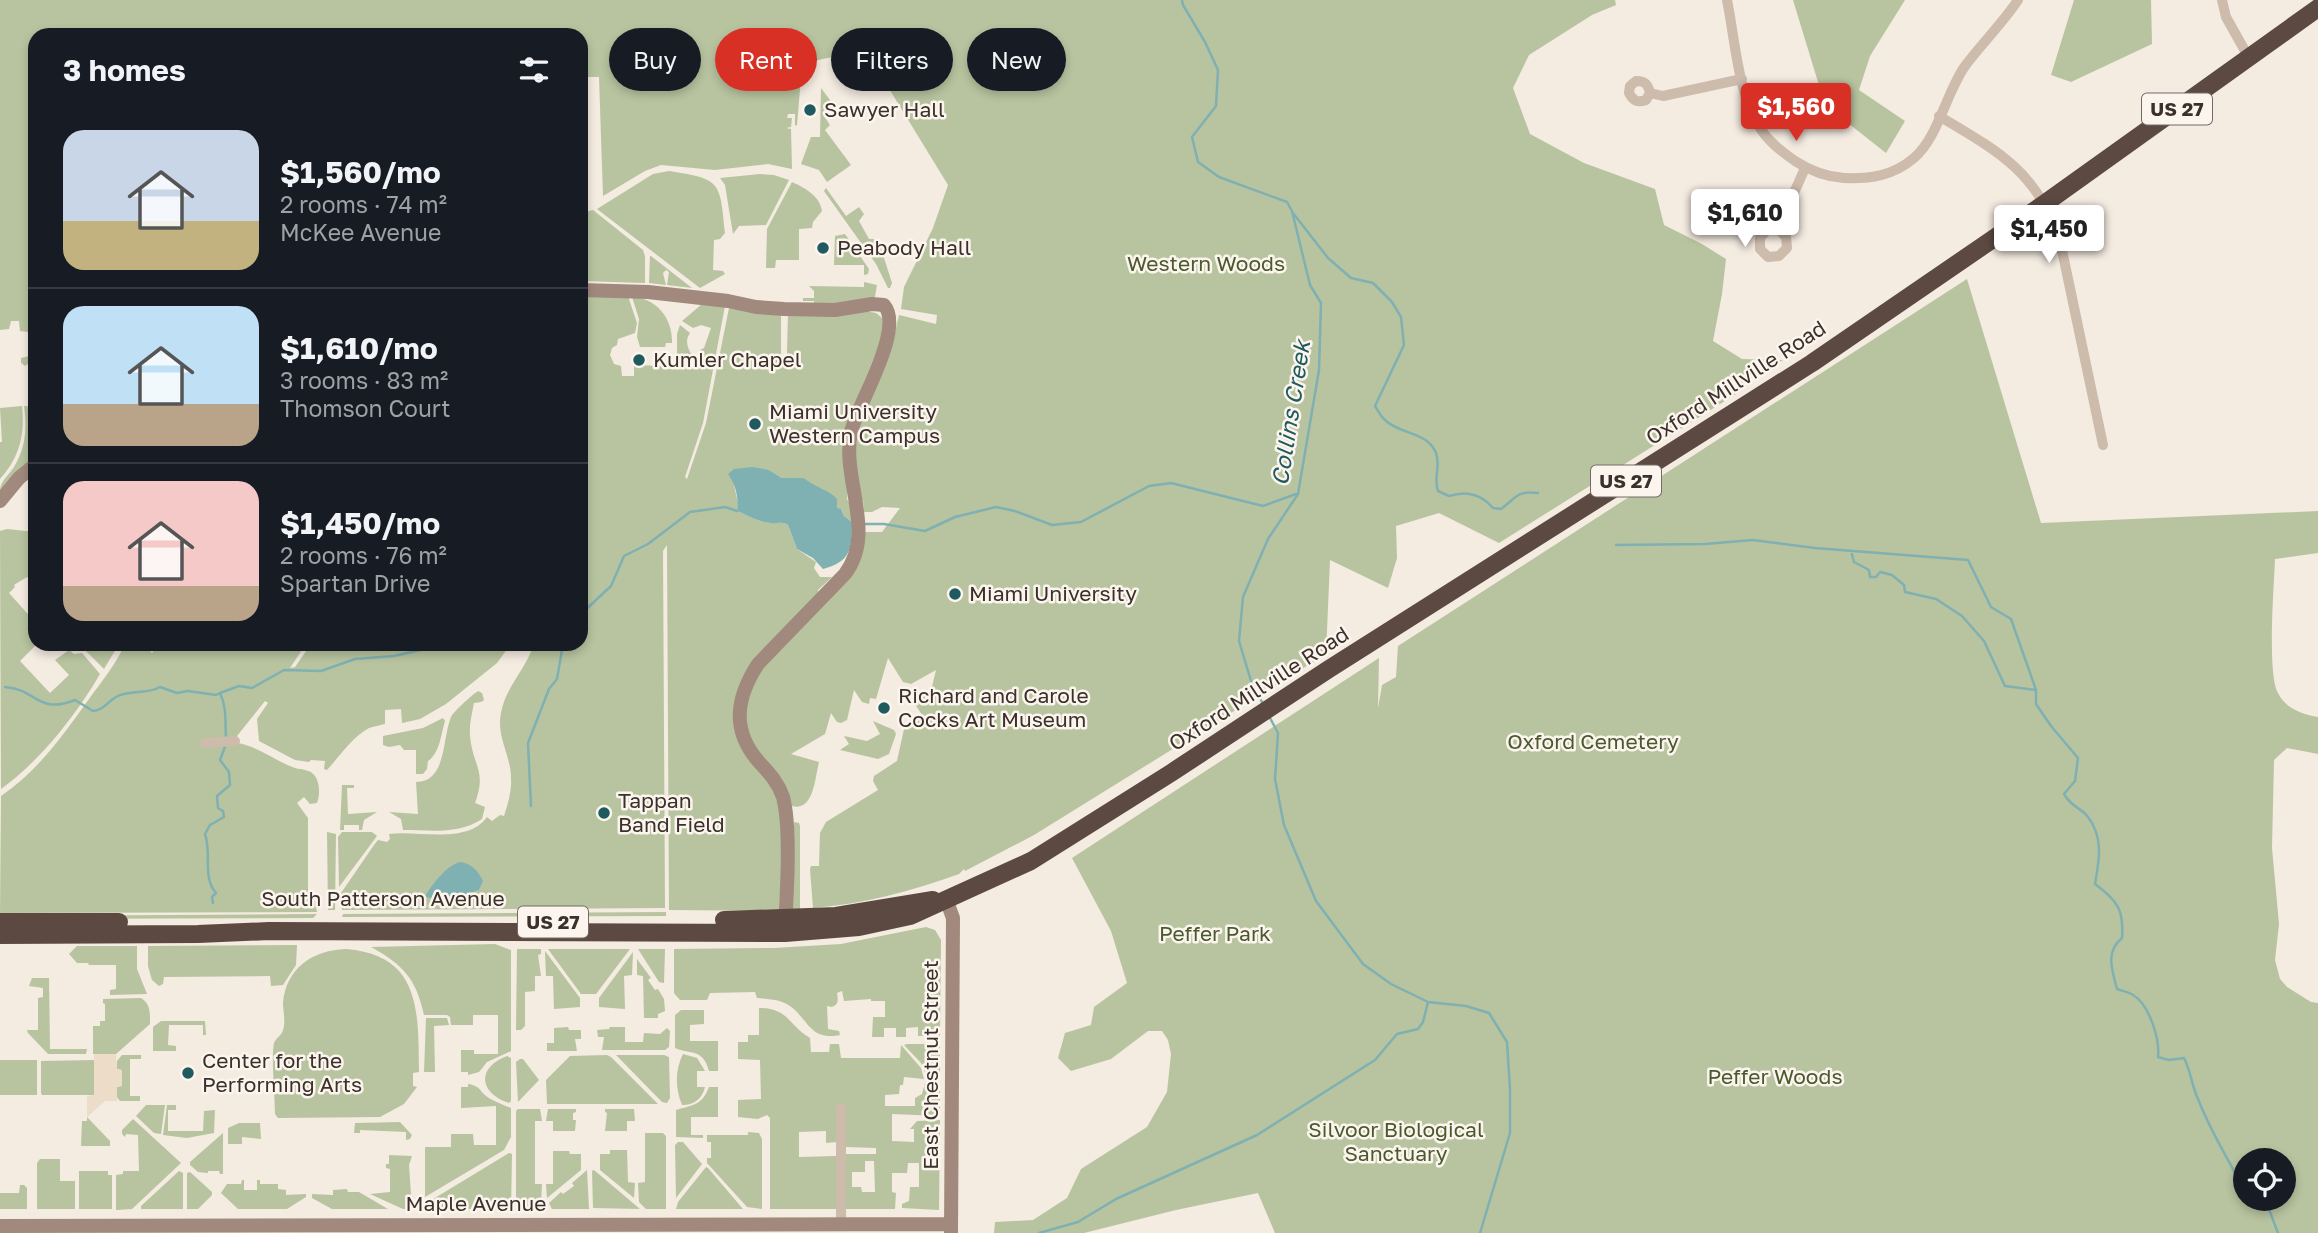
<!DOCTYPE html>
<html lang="en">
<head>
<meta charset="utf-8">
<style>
  :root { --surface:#171b24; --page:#20242c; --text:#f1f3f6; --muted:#9ea1a6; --line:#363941; --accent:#d93025 }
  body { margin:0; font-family:"Golos Text",sans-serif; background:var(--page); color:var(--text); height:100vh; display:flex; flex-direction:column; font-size:26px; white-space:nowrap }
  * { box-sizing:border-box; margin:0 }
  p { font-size:23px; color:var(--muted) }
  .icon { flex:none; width:38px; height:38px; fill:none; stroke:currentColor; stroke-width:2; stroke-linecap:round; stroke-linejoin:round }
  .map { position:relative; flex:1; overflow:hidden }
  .panel { position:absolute; left:28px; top:28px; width:560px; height:623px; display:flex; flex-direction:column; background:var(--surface); border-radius:21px; box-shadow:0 4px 10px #0003 }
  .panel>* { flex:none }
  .top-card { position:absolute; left:609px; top:28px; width:665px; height:63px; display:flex; gap:14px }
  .tools { position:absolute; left:2233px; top:1148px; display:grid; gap:14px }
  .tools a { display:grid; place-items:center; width:63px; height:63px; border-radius:50%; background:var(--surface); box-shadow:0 4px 10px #0003; font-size:35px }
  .price { position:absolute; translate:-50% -60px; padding:0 16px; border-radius:7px; background:#fff; color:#222; font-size:23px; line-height:46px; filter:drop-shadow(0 2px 4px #0008) }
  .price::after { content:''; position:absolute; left:50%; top:42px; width:21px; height:16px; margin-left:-10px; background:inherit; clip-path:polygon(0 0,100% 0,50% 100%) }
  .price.on { background:var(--accent); color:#fff }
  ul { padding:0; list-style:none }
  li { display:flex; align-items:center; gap:21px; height:175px; padding:0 35px }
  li+li { border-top:2px solid var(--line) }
  li span { display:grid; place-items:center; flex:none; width:196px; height:140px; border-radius:21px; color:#555 }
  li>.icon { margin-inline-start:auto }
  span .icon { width:84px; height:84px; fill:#fffc; stroke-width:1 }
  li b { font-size:30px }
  h2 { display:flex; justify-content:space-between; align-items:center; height:84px; padding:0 35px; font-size:30px }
  .pill { padding:0 24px; border-radius:32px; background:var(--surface); box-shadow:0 4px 10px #0003; font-size:24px; line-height:63px }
  .pill.on { background:var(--accent); color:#fff }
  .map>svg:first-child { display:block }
</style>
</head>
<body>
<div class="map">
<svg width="2318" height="1233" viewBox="0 0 2318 1233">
  <rect width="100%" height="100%" fill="#f4ebe1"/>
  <path fill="#b8c4a0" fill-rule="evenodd" d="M0,0H1615L1616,5L1592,15L1529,55L1513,88L1530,134L1584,163L1655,189L1664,225L1702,244L1726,259L1722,294L1713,341L1742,359L1783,360L1734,389L1736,394L1499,543L1439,513L1396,526L1397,558L1388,588L1330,560L1326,654L1034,835L965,871L964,869L959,874C911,891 864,904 813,908L810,869L811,866H819L820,833L826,822L878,790L873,781L874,776L897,761L904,729L924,718L913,701L915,692L930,695L936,670L911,684L903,682L888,658L876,699L870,698L869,704L862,702L854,690L847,720L841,723L837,722L831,713L825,734L791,754L819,762C815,777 814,812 792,806L749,742L744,713L757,674L853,573L864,532H882L900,508L882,507L872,512H864L863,501L859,496L854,459L859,423L893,342L899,315L936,324L937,315L901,309L904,287L933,228L948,185L877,69L833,57L798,64L801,78L797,125L795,126V114H788L787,118H792L791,127L786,128L791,129L792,169L768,164L715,170L661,165L645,171L603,196L599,77H581V35H35V270L28,285L35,289V367L31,362L25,366L21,363V358L29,356L28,332L20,331L19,321H11L9,329L0,330Z
    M1793,0H1905L1870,56L1859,90L1905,121L1886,153L1825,105Z
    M2074,0H2151L2152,44L2071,82L2051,75Z
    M821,88L836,108L824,116L830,125L825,130L851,165L827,182L819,170L801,164L811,137H820Z
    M669,171C721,179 720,181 725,233L720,239L714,240L713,270L723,271L725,274L700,288L597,209L653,174Z
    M760,174L774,175L789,180L766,225L739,226L733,234L725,185L720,178Z
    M792,182C805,188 820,196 822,211L813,222L812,228L799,229V260H776L775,268H766L767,229Z
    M826,188L846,216L859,207L864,214L859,221L869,239H878L892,283L890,288H888L876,264L824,191Z
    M593,210L643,250L645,256V283L581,281V213Z
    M845,234L869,269L868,274L864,275V265H834L835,236Z
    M650,256H651L692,288L667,285L669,272L666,270L663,273L666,285L649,283Z
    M1967,279L2041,523L2318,511V553L2275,559C2274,586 2267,674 2278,693C2286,709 2302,714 2318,717V754L2287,748L2274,760L2272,848L2279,924L2275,960L2280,979L2287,987L2311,1002L2318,1003V1233H1275L1258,1193L1176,1210L1084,1233H994L995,1222L1033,1220L1067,1198L1081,1169L1147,1127L1167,1092L1171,1054L1168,1040L1162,1031H1148L1111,1059L1071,1071L1058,1058L1065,1033L1091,1025L1094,1007L1127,983L1111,931L1072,858L1379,658L1378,708L1382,685L1396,677L1398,646ZM2245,1160H2284V1199H2245Z
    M864,282L877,285L875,297L857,302L814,305V301H803V298H814V291L809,286L864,287Z
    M581,295L628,296L637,323L635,333L618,339L617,345L612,348L610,355L614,364L621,366L622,376H634V365L664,366V369H671L677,366V334L680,325L690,333C685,340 687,346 691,354L700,357V350L704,348L711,328L701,325L693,328L682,321L702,304L725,306L703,423L685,477L687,479L706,423L729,308L781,313V353L779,358L780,362L785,363L790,359L787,353L788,313L865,311L876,313L882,318L884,333L850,416L847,499L851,506L852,522L844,516L841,509H837L825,490L813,486L804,478H782L769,470L733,481L738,503L737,511C747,515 760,523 771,523C779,523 781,521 788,525L797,549L816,562L814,568L820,577H832L818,590V595L762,651L734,727L740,746L764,773L780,804L782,863L779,911L669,910L667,545L663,551L665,908L342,910L341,893L374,845L378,840L387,842L390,839L389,834C418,830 467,845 487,817L492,821L500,815L504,816C508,804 512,790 511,778C511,755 496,737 501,713C505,688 526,669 534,644H581Z
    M632,297C657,298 673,319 672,343H666L665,347H640L637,337L639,319Z
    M22,406C25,434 20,457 0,479V442H2L0,408Z
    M24,406L35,407V457L0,491C0,481 8,476 14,467C26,447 27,428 24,406Z
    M7,529L35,532V585L27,577L14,585L15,587L9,593L35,622L37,644L20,661L50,693L69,675L55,660L69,650L74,654L82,653L100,674C77,714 39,762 1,789L0,531Z
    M87,644H119L104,669L85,650Z
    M125,644H144L152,653L159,644H241L244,649L255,644H306L290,668L295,667L311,644H511L497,663L446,704L420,719L402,723L401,709L385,710V724C381,725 375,726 369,728C351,738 340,756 327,770L324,769L325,761L311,760L309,762L295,760L259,741L257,719L268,703L265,701L237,736L238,743C259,747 275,761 295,768C302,770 310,769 315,776C320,783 320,795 317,803L310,804L304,797L297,803L308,818V895L315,901L317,912L0,913L1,796C38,771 63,735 89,699C102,681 116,664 125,644Z
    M478,691L482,693L484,700L481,702L474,703C472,714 469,724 470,736C473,767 487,770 475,803L485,807L482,819C458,835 430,830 403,830L401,819L389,812L418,814L416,782C447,782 442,738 451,717C454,711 472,695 478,691Z
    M443,718L445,721C441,734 440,753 428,761L427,769L423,774H416V750H404L400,745L389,747L383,745V736L423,728Z
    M873,721L894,730L896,734L889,754L878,759L840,750L849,744L844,736L867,741L880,734Z
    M342,785H354V788H347L348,814L377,812L364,820L362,830H359V825H344V830H340Z
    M794,822L799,823L800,826V909H790Z
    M327,832L336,834L335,910H328Z
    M342,832H372L377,836L339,887L338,837Z
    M666,912V916L342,917L343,914Z
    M317,914L313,918L0,919V916Z
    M926,927L935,930L941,940L940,1036H918V1027L906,1028V1037H896V1028H884V1037H872L873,1017H885V1001H871V999L844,1001L842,991L837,993C838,1000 839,1004 832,1007L827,1006L828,1029L839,1031L840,1035C810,1041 809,1020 790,1006C780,999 769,999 757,998L755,992L710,993L707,1000H680L674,993V949L774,948L841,944Z
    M495,944L511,950V1051L487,1062L479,1072L468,1075V1072H461V1050H474V1054H498V1015H473V1025H451L450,1017L447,1015H424C416,978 403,965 371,947Z
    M297,945L296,965L283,985L271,986L270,976L164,977L163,984L159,986L152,980L148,966V946Z
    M77,946H137V969L147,994L110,995V990L116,989V965H89L88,963H77L69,954Z
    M346,949C422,955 418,1013 419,1072L413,1073V1086L417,1087L404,1104L380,1117L278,1118L275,1114C275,1097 271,1058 274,1043C276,1038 282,1035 283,1030C286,1022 283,1011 283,1003C286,968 313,950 346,949Z
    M517,949H541V954L538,955L541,976H535V991L525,992V1026L521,1030H516Z
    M548,949H630L596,994H581Z
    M638,949H665L664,983L659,982Z
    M545,951L580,998V1007L554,1009L553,976H546Z
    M633,952L632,975L624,976L625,1009L599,1007V998Z
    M637,959L651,978L648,980L655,990L658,989L664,999L665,1011L658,1014V1018H644L643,976L637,975Z
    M32,978H49L50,1049H87L86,1054H48L28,1033L27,1030H38V998L43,997V988L29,986Z
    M141,998C151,1004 150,1014 150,1024L116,1054H93V1026H100V1021H105V1004L103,1003V999Z
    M759,1008C789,1008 789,1026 810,1038L811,1052H829L830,1044H839L841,1058H900L901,1045L921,1068L924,1079L904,1077L903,1085H900L899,1094L885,1095V1106H915V1098L922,1094L925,1083H940V1116L892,1114V1141L914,1142V1129H910L917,1121L940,1120L939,1210L902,1208V1204L909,1201L910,1187H919V1163H908L907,1173H892V1192L896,1193L895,1209H846V1154H876V1148L846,1147L845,1106L838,1107L837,1142L826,1143V1131L799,1132V1157L836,1156V1209H770V1118L767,1115L758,1119L738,1117V1100L761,1099L760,1060L738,1059V1042H748V1035H759ZM865,1161H874L875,1192H862L861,1187H852V1172H865Z
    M681,1010H704V1024L690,1025V1041H718V1071H709C703,1048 691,1055 675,1048V1015Z
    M426,1018H447L449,1025L434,1026L435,1072H424Z
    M161,1021H205L206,1035H203V1025H169L168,1045L176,1046V1051H153V1027Z
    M568,1027L569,1030H581V1039H575L577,1051H547V1043H554V1028Z
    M610,1027H625V1042H643L644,1033L660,1034L667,1028L670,1031L669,1047L665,1050H602L604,1037H598L597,1030L609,1029Z
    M907,1044H940V1078H937L935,1072H931L930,1078L927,1077L921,1063L904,1045Z
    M683,1054L697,1058L705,1071H697V1087H705C702,1099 694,1105 682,1105C675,1088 675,1070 683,1054Z
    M122,1055H141V1059H130V1096H140V1101H120L117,1097V1087L122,1086V1070L117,1069V1061Z
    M607,1055L611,1057L658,1104H547L546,1080L570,1056Z
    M616,1055H664L669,1057L670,1098L667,1103L662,1102Z
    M507,1056L511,1058V1101L509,1103C479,1093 476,1068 507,1056Z
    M520,1059H523L539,1080L518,1102L516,1062Z
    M0,1060H37V1095H0Z
    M95,1060L94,1095H42L41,1093V1061Z
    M468,1084C480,1086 479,1090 486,1096C491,1100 503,1105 511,1108V1137L504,1150L425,1197V1147H451V1134H473L474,1145H496V1106L461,1108V1087H468Z
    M709,1087H718V1117H691V1135H703V1138L676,1137V1110C692,1105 702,1106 709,1087Z
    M146,1105H165L161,1134L154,1133L136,1116Z
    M167,1105H176V1110H168V1131H203L204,1111L215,1110L214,1133L187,1138L163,1135Z
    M518,1109H540L542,1121H535V1184H542L541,1205H535V1209L516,1208V1111Z
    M548,1109H576V1112L573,1113V1120H576L575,1131H553V1121H546Z
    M605,1109H634L635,1121H627V1131H605L607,1113L605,1112Z
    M87,1117L110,1141V1146H81L82,1121H87Z
    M133,1119L181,1163L132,1209L116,1210V1175L123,1174V1171H139L138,1135L126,1134L125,1137L122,1134V1130Z
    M400,1122L412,1135L410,1139L406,1140V1132L360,1130V1133H354L355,1123Z
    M239,1123H260L261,1139L242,1137V1144H228V1128Z
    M748,1132L759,1133L762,1139V1209L747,1207L707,1163V1158H711V1142H707V1135H748Z
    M223,1133V1174H220L219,1171H208V1173L198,1172L190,1165V1162Z
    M645,1133H663L666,1136V1209H646L639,1202L638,1183L645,1182Z
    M678,1142H683L702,1164L676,1198L675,1145Z
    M610,1150H627L628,1182L635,1183L634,1198L600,1170V1154H610Z
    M553,1151H569L570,1154H581V1170L547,1198L546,1184H553Z
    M509,1153L512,1154L511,1209H425V1204Z
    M389,1155L412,1156L409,1165L412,1209H403L370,1194L390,1192V1169L386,1168V1164H389Z
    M40,1159H60V1181H75V1209H37V1163Z
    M706,1167L708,1168L743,1209H676L678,1202Z
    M587,1170L589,1209H552L549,1203L561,1192L563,1194L574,1186L572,1183Z
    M594,1170L640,1209L593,1208L592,1171Z
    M79,1171H108V1175H112V1209H79Z
    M179,1171L183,1173V1209H141V1206Z
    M190,1172L212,1192V1195L198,1209H187V1173Z
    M242,1180H244V1190H257V1180H260V1184H278V1189L286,1190V1195L306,1194V1197L287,1209H238L221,1193L227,1184H241Z
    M20,1185H24L27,1188V1209H0V1193H19Z
    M347,1189L348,1192H359L388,1209H332L312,1198V1194L333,1195V1190Z"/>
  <path fill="#ecdcc8" d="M94,1054H116L117,1069L122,1070V1086L117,1087V1101H105L87,1117V1096L94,1095Z"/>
  <path fill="#7fb0b2" d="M752,467L769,470L782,478H804C814,487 828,489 837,499V508L841,509L844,516L852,522C852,548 851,562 823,569L813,558L797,549L788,525C781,521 779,524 771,523C760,523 747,515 737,511C739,499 736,485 728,474L734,469Z
    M461,862C472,864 478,871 483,881L479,890L447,900L425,897C430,886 449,863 461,862Z"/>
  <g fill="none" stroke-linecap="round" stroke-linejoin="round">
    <path stroke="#7fb0b2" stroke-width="2.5" d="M1182,0L1183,5L1205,42L1218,70L1216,106L1192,137L1198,162L1219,177L1287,202L1292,211L1310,285L1321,303L1319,370L1298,494L1268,539L1243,597L1239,641L1251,681L1263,704
      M1293,213L1328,258L1351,278L1373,283L1392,302L1401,317L1404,345L1375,406C1378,411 1381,417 1385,420C1400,435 1427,431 1436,453C1441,467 1433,478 1438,491L1449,496C1467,490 1481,494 1493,508L1501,509C1516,498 1517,490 1538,493
      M862,524H884L925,531L955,517L996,507L1015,511L1052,525L1081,522L1149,486L1171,483L1263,506L1296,494
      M1616,545L1705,544L1753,540L1815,548L1968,560L1991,607L2011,619L2036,690V704L2051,726L2078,758L2075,781L2064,794C2073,809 2081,807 2088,817C2104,838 2099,861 2095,884C2118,901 2124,910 2122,938C2105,952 2112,970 2117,989C2122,991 2129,992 2133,995C2149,1004 2160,1039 2158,1057L2169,1060L2184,1058C2192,1074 2191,1084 2198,1099C2210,1130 2227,1158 2243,1187H2245
      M1851,551L1854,562L1869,570L1870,577H1876L1880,572L1892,575L1904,585L1905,592L1936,599L1962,616L1984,641L2005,686L2036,690
      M581,614L611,586L624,556L648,544L690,512L725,507L737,511
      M5,687C37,689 37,715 75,700L93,711C104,710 107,702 116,697C130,689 146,695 160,687L177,693L188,691L216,695L220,693
      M1269,716L1278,733L1275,779L1284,825L1316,901L1363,964L1391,984L1428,1002L1466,1006L1489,1013L1507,1042L1510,1089V1133L1480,1233
      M226,738C225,723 227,707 220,693L239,686L252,688L284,670L321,671L355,659L394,656L447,644
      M531,806L528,743L549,689L557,679L563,644
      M213,903L212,897L216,893C202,877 212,854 205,834L210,825L224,817L223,811L218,808L217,796L230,785L229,772L220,760L226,744
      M2265,1199L2278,1233
      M1039,1233L1078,1222L1116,1199L1257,1135L1375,1060L1397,1034L1418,1029L1423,1022L1428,1002"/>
    <path stroke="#cdbbac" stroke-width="10" d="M1727,0C1735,39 1738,95 1760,128C1769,142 1781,151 1795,161C1809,170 1827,177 1844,178C1870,179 1893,176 1914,158C1938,138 1946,93 1965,66C1982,43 2002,24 2018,0
      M2222,0L2226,17L2249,58
      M1650,93L1646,100C1638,103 1633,101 1629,93L1630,86L1636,81C1645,81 1648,84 1650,93L1663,96L1742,79
      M1939,116C1996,150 2035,170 2059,236L2103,445
      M1778,229L1786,237L1787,248L1779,256L1768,257L1760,249V238L1767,230L1778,229L1805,168
      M205,743L235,741
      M841,1224V1108"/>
    <path stroke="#a18a7d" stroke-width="14" d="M581,290L648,292L728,301L756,307L784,309L835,310L872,304L884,305C905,329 858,403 851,432C841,479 877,532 845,574L758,664C736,698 731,730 759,762C769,773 778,782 783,797C791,827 787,892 785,926
      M0,501L19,478L35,465
      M946,899L953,918L951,1232
      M0,1226L951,1224"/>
    <path stroke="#5c4a42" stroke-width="18" d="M724,920L836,916L933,900
      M0,922H119
      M0,935L198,934L269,931L785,933L859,927L910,916L1031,861L1171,773L1329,669L1812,363L2044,204L2318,8"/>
  </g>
  <g fill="#1f5a5e" stroke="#fbf5ee" stroke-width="2.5">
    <circle cx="810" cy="110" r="7"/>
    <circle cx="823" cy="248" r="7"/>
    <circle cx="639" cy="360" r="7"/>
    <circle cx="755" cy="424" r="7"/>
    <circle cx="955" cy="594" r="7"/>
    <circle cx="884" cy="708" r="7"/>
    <circle cx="604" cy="813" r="7"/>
    <circle cx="188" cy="1073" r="7"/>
  </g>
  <g text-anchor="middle" stroke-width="5" stroke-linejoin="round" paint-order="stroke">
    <g fill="#fbf5ee" stroke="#756b66" stroke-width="2">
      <rect x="2142" y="93.5" width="70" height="31" rx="5"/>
      <rect x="1591" y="465.5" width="70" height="31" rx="5"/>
      <rect x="518" y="906.5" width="70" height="31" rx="5"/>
    </g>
    <g font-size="19" font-weight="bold" fill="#3b302b">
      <text x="2177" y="116">US 27</text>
      <text x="1626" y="488">US 27</text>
      <text x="553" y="929">US 27</text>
    </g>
    <g font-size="21" fill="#3b302b" stroke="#fbf5ee" text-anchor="start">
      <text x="824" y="117">Sawyer Hall</text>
      <text x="837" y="255">Peabody Hall</text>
      <text x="653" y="367">Kumler Chapel</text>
      <text x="769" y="419">Miami University<tspan x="769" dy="24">Western Campus</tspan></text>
      <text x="969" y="601">Miami University</text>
      <text x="898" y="703">Richard and Carole<tspan x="898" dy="24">Cocks Art Museum</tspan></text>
      <text x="618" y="808">Tappan<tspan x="618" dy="24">Band Field</tspan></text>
      <text x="202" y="1068">Center for the<tspan x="202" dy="24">Performing Arts</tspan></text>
    </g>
    <g font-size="21" fill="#4a5a2e" stroke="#fbf5ee">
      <text x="1206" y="271">Western Woods</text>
      <text x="1593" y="749">Oxford Cemetery</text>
      <text x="1215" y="941">Peffer Park</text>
      <text x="1775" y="1084">Peffer Woods</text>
      <text x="1396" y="1137">Silvoor Biological<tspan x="1396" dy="24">Sanctuary</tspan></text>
    </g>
    <g font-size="21" fill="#3b302b" stroke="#fbf5ee">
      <text transform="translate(1736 383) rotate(-33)" y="7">Oxford Millville Road</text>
      <text transform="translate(1259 689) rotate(-33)" y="7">Oxford Millville Road</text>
      <text x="383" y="906">South Patterson Avenue</text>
      <text transform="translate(931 1065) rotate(-90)" y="7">East Chestnut Street</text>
      <text x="476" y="1211">Maple Avenue</text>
    </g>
    <g font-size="23" font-style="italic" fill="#1f5a5e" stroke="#fbf5ee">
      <text transform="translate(1291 413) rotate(-81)" y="8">Collins Creek</text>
    </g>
  </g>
</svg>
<div class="tools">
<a><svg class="icon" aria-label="locate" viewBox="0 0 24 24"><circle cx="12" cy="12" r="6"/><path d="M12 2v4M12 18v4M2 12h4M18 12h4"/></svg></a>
</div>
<b class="price on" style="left:1796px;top:143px">$1,560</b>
<b class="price" style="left:1745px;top:249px">$1,610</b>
<b class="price" style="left:2049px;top:265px">$1,450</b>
<div class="top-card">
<a class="pill">Buy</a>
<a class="pill on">Rent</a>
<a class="pill">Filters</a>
<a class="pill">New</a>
</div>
<section class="panel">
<h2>3 homes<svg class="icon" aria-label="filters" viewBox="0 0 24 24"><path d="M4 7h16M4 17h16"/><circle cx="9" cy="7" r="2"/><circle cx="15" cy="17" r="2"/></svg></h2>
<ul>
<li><span style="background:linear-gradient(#c9d6e8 65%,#c2b280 0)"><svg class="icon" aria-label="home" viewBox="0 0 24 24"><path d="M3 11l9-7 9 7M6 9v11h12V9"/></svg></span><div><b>$1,560/mo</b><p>2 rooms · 74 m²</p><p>McKee Avenue</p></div></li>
<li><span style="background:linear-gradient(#bfe0f5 70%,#b9a48a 0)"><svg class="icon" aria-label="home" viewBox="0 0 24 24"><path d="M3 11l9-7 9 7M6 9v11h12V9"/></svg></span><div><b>$1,610/mo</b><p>3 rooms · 83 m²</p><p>Thomson Court</p></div></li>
<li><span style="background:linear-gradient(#f6c9c9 75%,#b9a48a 0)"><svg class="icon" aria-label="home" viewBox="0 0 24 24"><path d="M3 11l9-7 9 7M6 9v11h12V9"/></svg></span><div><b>$1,450/mo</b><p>2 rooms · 76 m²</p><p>Spartan Drive</p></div></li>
</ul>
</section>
</div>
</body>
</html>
